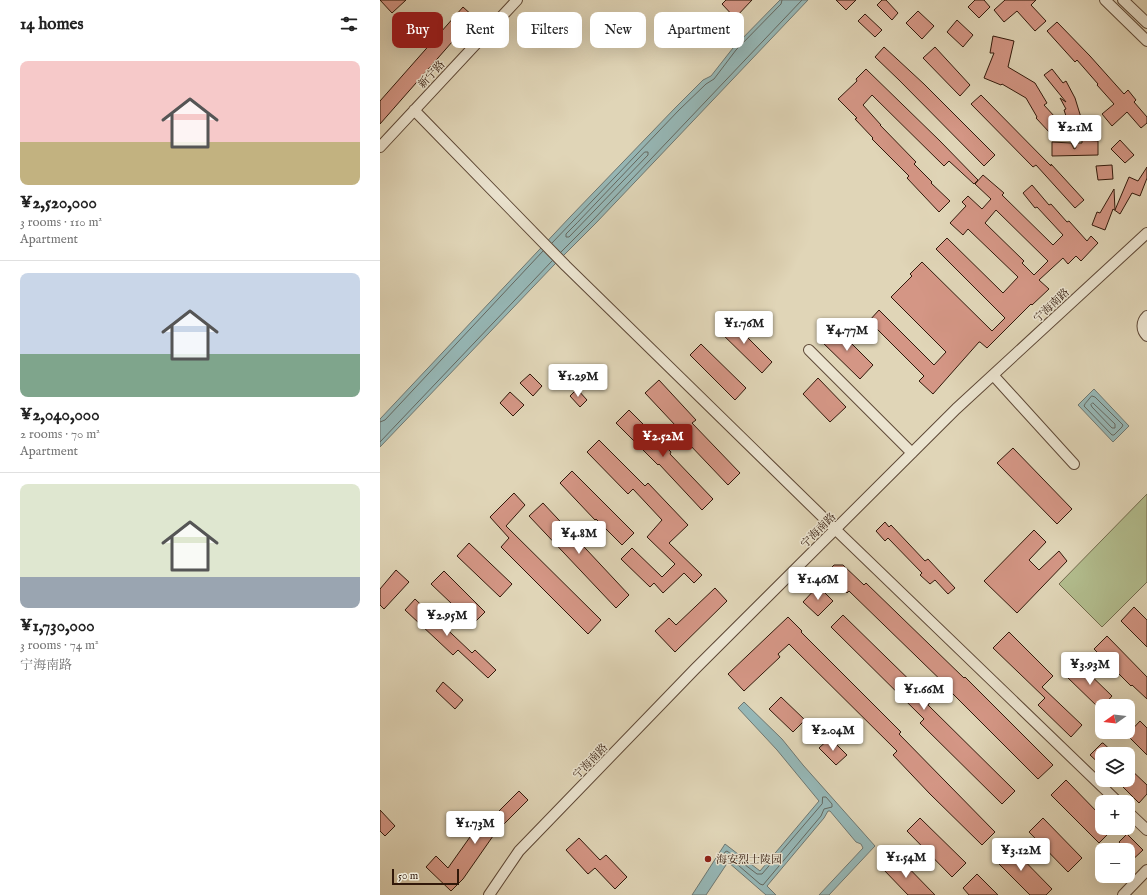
<!DOCTYPE html>
<html lang="en">
<head>
<meta charset="utf-8">
<style>
  :root { --surface:#fff; --page:#f6f6f6; --text:#222; --muted:#767676; --line:#e0e0e0; --accent:#8f2418 }
  body { margin:0; font-family:"IM FELL English","Noto Serif SC",serif; background:var(--page); color:var(--text); height:100vh; display:flex; flex-direction:column; font-size:15px; white-space:nowrap }
  * { box-sizing:border-box; margin:0 }
  p { font-size:13px; color:var(--muted) }
  .icon { flex:none; width:22px; height:22px; fill:none; stroke:currentColor; stroke-width:2; stroke-linecap:round; stroke-linejoin:round }
  .map { position:relative; flex:1; overflow:hidden }
  .sheet { display:flex; flex-direction:column; background:var(--surface); width:380px }
  .sheet>* { flex:none }
  .top-card { position:absolute; left:12px; top:12px; width:380px; height:36px; display:flex; gap:8px }
  .needle { width:26px; rotate:256deg }
  .buttons { position:absolute; left:715px; top:699px; display:grid; gap:8px }
  .buttons a { display:grid; place-items:center; width:40px; height:40px; border-radius:8px; background:var(--surface); box-shadow:0 4px 16px #0002; font-size:20px }
  .scale { position:absolute; left:12px; bottom:10px; width:67px; box-sizing:border-box; padding-left:4px; border:2px solid #31180a; border-top:0; font-size:11px; line-height:14px; white-space:nowrap; color:#31180a; -webkit-text-stroke:3px #ebe4d0; paint-order:stroke }
  .price { position:absolute; translate:-50% -34px; padding:0 9px; border-radius:4px; background:#fff; color:#222; font-size:13px; line-height:26px; filter:drop-shadow(0 1px 2px #0008) }
  .price::after { content:''; position:absolute; left:50%; top:24px; width:12px; height:9px; margin-left:-6px; background:inherit; clip-path:polygon(0 0,100% 0,50% 100%) }
  .price.on { background:var(--accent); color:#fff }
  ul { padding:0; list-style:none }
  li { display:grid; align-content:center; gap:8px; height:212px; padding:0 20px }
  li+li { border-top:1px solid var(--line) }
  li span { display:grid; place-items:center; height:124px; border-radius:8px; color:#555 }
  li>.icon { margin-inline-start:auto }
  span .icon { width:72px; height:72px; fill:#fffc; stroke-width:1 }
  li b { font-size:17px }
  h2 { display:flex; justify-content:space-between; align-items:center; height:48px; padding:0 20px; font-size:17px }
  .tag { padding:0 14px; border-radius:8px; background:var(--surface); box-shadow:0 4px 16px #0002; font-size:14px; line-height:36px }
  .tag.on { background:var(--accent); color:#fff }
  main { display:flex; flex:1; min-height:0 }
  .map>svg:first-child { display:block }
</style>
</head>
<body>
<main>
<section class="sheet">
<h2>14 homes<svg class="icon" aria-label="filters" viewBox="0 0 24 24"><path d="M4 7h16M4 17h16"/><circle cx="9" cy="7" r="2"/><circle cx="15" cy="17" r="2"/></svg></h2>
<ul>
<li><span style="background:linear-gradient(#f6c9c9 65%,#c2b280 0)"><svg class="icon" aria-label="home" viewBox="0 0 24 24"><path d="M3 11l9-7 9 7M6 9v11h12V9"/></svg></span><div><b>¥2,520,000</b><p>3 rooms · 110 m²</p><p>Apartment</p></div></li>
<li><span style="background:linear-gradient(#c9d6e8 65%,#7fa58c 0)"><svg class="icon" aria-label="home" viewBox="0 0 24 24"><path d="M3 11l9-7 9 7M6 9v11h12V9"/></svg></span><div><b>¥2,040,000</b><p>2 rooms · 70 m²</p><p>Apartment</p></div></li>
<li><span style="background:linear-gradient(#dfe7d0 75%,#9aa5b1 0)"><svg class="icon" aria-label="home" viewBox="0 0 24 24"><path d="M3 11l9-7 9 7M6 9v11h12V9"/></svg></span><div><b>¥1,730,000</b><p>3 rooms · 74 m²</p><p>宁海南路</p></div></li>
</ul>
</section>
<div class="map">
<svg width="767" height="895" viewBox="0 0 767 895">
  <rect width="100%" height="100%" fill="#e0d5b7"/>
  <filter id="stains"><feTurbulence type="fractalNoise" baseFrequency=".005" numOctaves="4"/><feColorMatrix values="0 0 0 0 .2 0 0 0 0 .09 0 0 0 0 .02 0 0 0 .5 -.17"/></filter>
  <radialGradient id="worn" r=".72"><stop offset=".6" stop-color="#630" stop-opacity="0"/><stop offset="1" stop-color="#630" stop-opacity=".3"/></radialGradient>
  <path fill="#b2bd8e" stroke="#726a4c" d="M767,494V582L722,627L679,584Z"/>
  <path fill="#96b7b6" stroke="#6e7771" d="M400,0H428L216,223L174,265L0,447V419L190,217L296,107L323,80L331,76L353,48Z
    M714,389L749,426L733,442L698,405Z
    M364,702L402,739L423,765L495,846L449,895H439L483,848L481,844L476,842L450,811H448L444,818L387,886L396,895H386L348,862L326,895H312L345,844L380,871L439,801L397,750L358,708Z"/>
  <g fill="none" stroke-linecap="round" stroke-linejoin="round">
    <path stroke="#646860" stroke-width="1" d="M265,152H268V155L189,237H186V234L197,223Z
      M172,243L299,110L326,84L334,79L356,50L401,4L402,0
      M181,252L213,220L422,0
      M712,396L715,397L743,425L742,427L734,435H732L704,406L705,404Z
      M713,403L735,424V428H732L712,407L711,405Z
      M0,422L5,420L163,251
      M0,442L172,261
      M443,797H446L452,804V807L444,809L441,816L383,885L380,884L351,859H342L345,852L347,851L377,874H382L442,804Z"/>
  </g>
  <path fill="#d49685" stroke="#31180a" fill-rule="evenodd" d="M0,0H26L12,13Z
    M346,0H372L355,18L342,4Z
    M456,0H476L466,10Z
    M502,0H506L518,13L512,20L497,5Z
    M595,0H604L610,7L599,18L588,7Z
    M625,0H656L651,5L666,21L655,31L637,11L624,22L614,10Z
    M83,7L94,17L0,124V101Z
    M538,11L554,26L542,39L526,23Z
    M485,14L502,30L495,37L478,21Z
    M577,20L593,35L583,47L567,32Z
    M677,22L710,56L744,94L748,90L756,100L754,102L767,117V123L761,128L747,112L732,126L722,114L734,104L717,85L718,84L697,60L695,62L667,31Z
    M613,36L634,41L628,67L655,83L667,103L664,105L675,117L679,124L670,133L656,118L657,117L646,98L622,84L621,85L604,78L614,53H610Z
    M504,47L544,84L615,155L604,166L519,80L495,57Z
    M555,47L590,85L580,96L543,58Z
    M486,69L560,141L598,180L594,184L569,161L564,166L492,95L483,105L501,125H500L536,162L534,164L552,182L551,183L570,201L559,212L527,178L529,176L492,139L493,138L475,119L477,118L458,99L477,81L476,79Z
    M672,69L683,83L686,81L695,98L703,124L690,128L684,110L686,109L680,98L686,102L664,75Z
    M601,95L671,166V164L704,200L695,208L656,165L653,167L591,104Z
    M702,140L718,141V155L672,156V142L691,143L694,149L696,148L695,143H702Z
    M740,140L754,155L745,163L731,149Z
    M732,165L733,179L718,180L716,166Z
    M767,167V178L760,196L752,193L740,214L733,209L725,230L712,225L717,212L720,213L734,189L735,210L749,177L758,181Z
    M603,175L624,193L622,195L673,245L683,235L657,207L655,208L643,193L652,185L669,205L671,204L687,222L689,221L707,241L711,236L718,243L701,261L696,256L688,264L683,258L659,280L669,289L652,305L651,304L607,348L600,342H599L553,394L539,381L544,376L489,321L499,310L554,365L566,352L511,297L532,276L530,274L542,262L612,331L625,318L556,249L567,238L623,293L638,277L588,229L583,235L570,223L586,206L582,202L588,196L602,209L611,199L595,184ZM616,210L668,261L654,275L642,263L644,261L605,223Z
    M347,317L392,362L382,373L336,328Z
    M454,326L493,365L480,379L440,340Z
    M321,344L366,388L355,400L310,355Z
    M150,374L162,386L153,396L140,383Z
    M438,378L466,407L450,422L423,394Z
    M279,380L316,420L312,423L360,473L348,485L309,444L311,442L265,393Z
    M197,389L207,400L200,407L190,396Z
    M130,392L144,405L133,416L120,403Z
    M249,410L291,452L290,454L333,499L322,510L279,464L278,465L236,423Z
    M219,440L265,486L268,483L308,525L289,543L322,575L314,583L304,573L283,593L274,583L270,587L241,559L252,548L282,577L295,564L267,537L282,520L253,489L248,494L207,452Z
    M633,448L692,509L677,524L617,463Z
    M192,471L254,533L242,545L216,519L215,520L180,483Z
    M134,493L145,505L126,526L221,620L208,634L121,547L129,538L110,517Z
    M163,503L249,595L236,608L149,516Z
    M505,522L509,527L511,525L545,561L548,559L575,588L568,594L555,580L550,584L540,575L542,573L508,538L505,541L496,531Z
    M654,530L666,542L649,560L659,570L679,551L687,561L637,613L604,581Z
    M89,543L132,584L120,597L77,556Z
    M454,565H463L484,585L486,583L584,678L585,677L673,765L658,779L571,692L572,691L469,591L467,593L446,573Z
    M16,570L29,582L4,609L0,605V589Z
    M64,571L105,612L93,624L51,584Z
    M438,586L453,601L438,616L423,602Z
    M335,588L347,601L295,652L275,631L289,618L296,625Z
    M35,599L92,653L95,650L116,670L108,678L78,650L73,655L25,610Z
    M754,607L767,620V647L741,621Z
    M463,615L551,701L548,705L635,791L622,804L540,723L544,719L451,627Z
    M408,617L422,631L421,632L521,732L519,734L615,832L602,845L550,794L513,755L517,751L409,644L398,654L400,657L364,691L348,674Z
    M629,632L673,676L662,687L702,725L691,737L658,705L665,698L613,648Z
    M727,636L767,677V699L752,685L751,686L714,649Z
    M699,664L732,696L720,709L687,677Z
    M63,682L83,700L75,709L56,691Z
    M401,697L425,720L413,732L389,709Z
    M760,721L767,728V755L747,735Z
    M450,738L467,755L456,765L439,748Z
    M722,743H723L735,754H722V766L710,755Z
    M748,767L767,785V794L759,803L736,780H748Z
    M686,780L722,817V828H734L719,843L671,795Z
    M139,791L148,800L121,827L120,826L83,879L71,891L46,867L56,856L68,868L102,820L107,823Z
    M0,810L15,826L5,836L0,831Z
    M540,818L586,863L572,877L527,831Z
    M663,818L702,858L688,872L649,832Z
    M747,834L763,850L748,864V850H746L739,842Z
    M199,838L220,860L226,855L247,877L235,889L215,868L208,874L186,850Z
    M627,843L672,889L666,895H650L612,857Z
    M517,856L555,895H528L503,869Z
    M597,874L618,895H589L583,888Z"/>
  <g fill="none" stroke-linecap="round" stroke-linejoin="round">
    <defs>
      <path id="minor" d="M725,0L767,41
        M743,0L767,23
        M34,110L186,266L455,529L738,802
        M0,147L137,0
        M767,316C761,322 761,330 767,336
        M429,350L532,453
        M613,375L694,464
        M748,812L767,830
        M109,895L139,851L315,669L576,409L767,233
        M743,895L767,870"/>
    </defs>
    <use href="#minor" stroke="#5d4735" stroke-width="12"/>
    <use href="#minor" stroke="#ebe4d0" stroke-width="10"/>
  </g>
  <circle fill="#8f2418" stroke="#ebe4d0" stroke-width="1.5" cx="328" cy="859" r="4"/>
  <g text-anchor="middle" stroke-width="3" stroke-linejoin="round" paint-order="stroke">
    <g font-size="11" fill="#31180a" stroke="#ebe4d0">
      <text transform="translate(51 74) rotate(-47)" y="4">新宁路</text>
      <text transform="translate(671 305) rotate(-43)" y="4">宁海南路</text>
      <text transform="translate(438 530) rotate(-45)" y="4">宁海南路</text>
      <text transform="translate(210 761) rotate(-46)" y="4">宁海南路</text>
    </g>
    <g font-size="11" fill="#31180a" stroke="#ebe4d0" text-anchor="start">
      <text x="336" y="863">海安烈士陵园</text>
    </g>
  </g>
  <rect width="100%" height="100%" filter="url(#stains)"/>
  <rect width="100%" height="100%" fill="url(#worn)"/>
</svg>
<div class="buttons">
<a><svg class="needle" viewBox="-14 -14 28 28"><path d="M0-13l5 13h-10z" fill="#e53935"/><path d="M0 13l5-13h-10z" fill="#767676"/></svg></a>
<a><svg class="icon" aria-label="layers" viewBox="0 0 24 24"><path d="M12 4l9 5-9 5-9-5zM3 14l9 5 9-5"/></svg></a>
<a>+</a>
<a>−</a>
</div>
<div class="scale">50 m</div>
<b class="price" style="left:695px;top:149px">¥2.1M</b>
<b class="price" style="left:364px;top:345px">¥1.76M</b>
<b class="price" style="left:467px;top:352px">¥4.77M</b>
<b class="price" style="left:198px;top:398px">¥1.29M</b>
<b class="price on" style="left:283px;top:458px">¥2.52M</b>
<b class="price" style="left:199px;top:555px">¥4.8M</b>
<b class="price" style="left:438px;top:601px">¥1.46M</b>
<b class="price" style="left:67px;top:637px">¥2.95M</b>
<b class="price" style="left:710px;top:686px">¥3.93M</b>
<b class="price" style="left:544px;top:711px">¥1.66M</b>
<b class="price" style="left:453px;top:752px">¥2.04M</b>
<b class="price" style="left:95px;top:845px">¥1.73M</b>
<b class="price" style="left:641px;top:872px">¥3.12M</b>
<b class="price" style="left:526px;top:879px">¥1.54M</b>
<div class="top-card">
<a class="tag on">Buy</a>
<a class="tag">Rent</a>
<a class="tag">Filters</a>
<a class="tag">New</a>
<a class="tag">Apartment</a>
</div>
</div>
</main>
</body>
</html>
